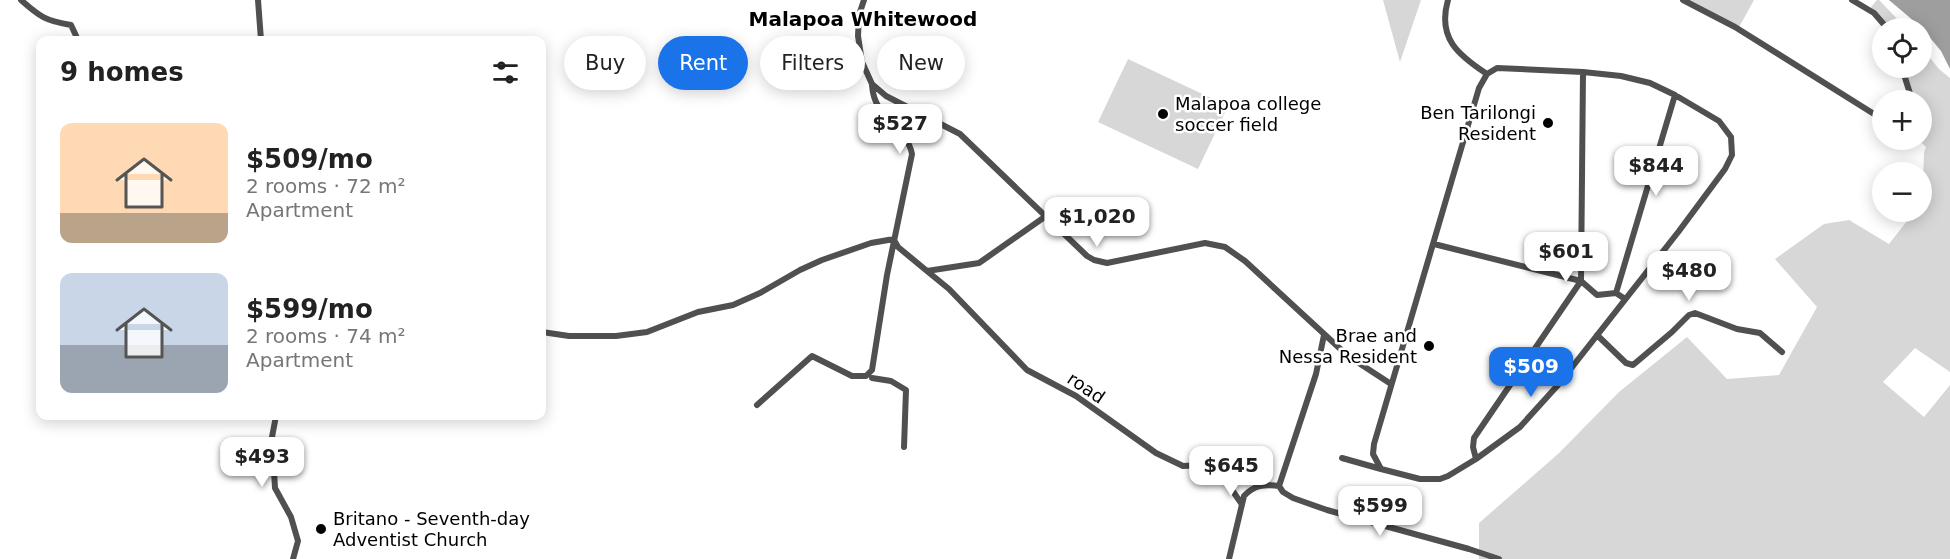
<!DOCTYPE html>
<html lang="en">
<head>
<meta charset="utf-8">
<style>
  :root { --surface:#fff; --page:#f2f2f2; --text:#222; --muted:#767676; --accent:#1a73e8 }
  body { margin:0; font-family:"DejaVu Sans",sans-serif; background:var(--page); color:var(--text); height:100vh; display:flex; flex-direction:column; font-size:22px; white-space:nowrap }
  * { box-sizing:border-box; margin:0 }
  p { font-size:20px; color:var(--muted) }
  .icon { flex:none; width:33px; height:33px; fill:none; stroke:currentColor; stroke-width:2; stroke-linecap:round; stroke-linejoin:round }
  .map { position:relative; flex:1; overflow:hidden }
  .sheet { position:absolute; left:36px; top:36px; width:510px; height:384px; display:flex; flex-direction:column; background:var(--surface); border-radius:12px; box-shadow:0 3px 15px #0003 }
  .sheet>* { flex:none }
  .top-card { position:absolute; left:564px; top:36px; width:570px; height:54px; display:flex; gap:12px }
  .controls { position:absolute; left:1872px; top:18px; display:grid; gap:12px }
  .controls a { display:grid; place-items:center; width:60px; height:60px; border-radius:50%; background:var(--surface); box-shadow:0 3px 15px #0003; font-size:30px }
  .price { position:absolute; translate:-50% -51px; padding:0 14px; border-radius:12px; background:#fff; color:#222; font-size:20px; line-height:39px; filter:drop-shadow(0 2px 3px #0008) }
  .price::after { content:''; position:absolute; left:50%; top:36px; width:18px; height:14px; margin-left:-9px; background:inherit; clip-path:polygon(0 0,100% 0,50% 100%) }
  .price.active { background:var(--accent); color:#fff }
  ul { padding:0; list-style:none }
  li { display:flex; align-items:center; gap:18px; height:150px; padding:0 24px }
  li span { display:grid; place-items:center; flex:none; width:168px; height:120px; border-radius:12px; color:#555 }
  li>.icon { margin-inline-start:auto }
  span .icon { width:72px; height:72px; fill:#fffc; stroke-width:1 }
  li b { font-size:26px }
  h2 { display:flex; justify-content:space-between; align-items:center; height:72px; padding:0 24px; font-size:26px }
  .pill { padding:0 21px; border-radius:27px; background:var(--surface); box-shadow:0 3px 15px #0003; font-size:21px; line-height:54px }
  .pill.active { background:var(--accent); color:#fff }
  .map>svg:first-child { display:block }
</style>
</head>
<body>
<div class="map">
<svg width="1950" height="559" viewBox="0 0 1950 559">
  <rect width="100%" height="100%" fill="#fff"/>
  <path fill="#d7d7d7" d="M1383,0H1421L1400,62Z
    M1685,0H1754L1738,29Z
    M1877,0H1879L1906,28H1886L1871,7Z
    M1922,48L1939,69L1950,78V372L1915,348L1883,382L1924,417L1950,385V559H1479V523L1559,453L1619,392L1687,337L1727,379L1779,375L1817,307L1775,259L1824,224L1849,220L1889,244L1914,212H1922L1924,152L1926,147L1919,140H1922V100H1913L1901,68H1922Z
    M1128,59L1228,106L1198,169L1098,122Z"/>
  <path fill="#9e9e9e" d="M1889,0H1950V69L1941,51L1922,28Z"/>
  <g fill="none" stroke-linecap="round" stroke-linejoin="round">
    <path stroke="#505050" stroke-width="6" d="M21,0C40,17 46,21 71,25L78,40
      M258,0L261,40
      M864,0L859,15L858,36L862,62L872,84L886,96L960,134L1087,256L1094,260L1107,263L1205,243L1225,247L1245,261L1348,356L1391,384
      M1448,0C1437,38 1458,55 1487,74
      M1683,0L1735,27L1882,119
      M1852,0L1874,13L1887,28
      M1497,68L1583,72L1621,76L1650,83L1675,95L1719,121L1731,137L1732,155L1725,169L1679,231L1558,385L1520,427L1476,459L1448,476L1440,479H1420L1381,469L1373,454L1374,444L1479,88L1487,74Z
      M1902,68L1912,100
      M894,240L898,247L927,271L979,263L1046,216
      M1434,244L1581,281L1597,295L1616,293L1625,299
      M927,271L949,289L1027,370L1076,396L1156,453L1183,466L1204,465L1221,474L1241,503
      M1616,293L1675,95
      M542,332L569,336H616L647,332L698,312L733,305L760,293L800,270L822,260L871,243L894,239
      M1597,335L1626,363L1633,365L1672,332L1689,315L1695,313L1737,329L1760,333L1782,352
      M872,378L891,381L906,390L904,447
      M757,405L812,356L852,376H866L872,370L887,275L912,154C906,125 874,120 872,85
      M276,416L272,437L275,488L291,517L298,541L293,559
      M1342,458L1381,469
      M1476,459L1473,447L1474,438L1581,281L1583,72
      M1279,486L1316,374L1324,335
      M1229,559L1244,496C1254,485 1264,484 1279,486L1283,492L1293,498L1327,510L1469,549L1499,559"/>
  </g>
  <g fill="#000" stroke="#fff" stroke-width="2">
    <circle cx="1163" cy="114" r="6"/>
    <circle cx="1548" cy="123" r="6"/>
    <circle cx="1429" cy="346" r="6"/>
    <circle cx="321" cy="529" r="6"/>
  </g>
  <g text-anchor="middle" stroke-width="5" stroke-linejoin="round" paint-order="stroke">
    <g font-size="18" fill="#000" stroke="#fff" text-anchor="start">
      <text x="1175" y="110">Malapoa college<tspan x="1175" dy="21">soccer field</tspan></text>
      <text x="1536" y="119" text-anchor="end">Ben Tarilongi<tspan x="1536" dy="21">Resident</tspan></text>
      <text x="1417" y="342" text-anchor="end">Brae and<tspan x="1417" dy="21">Nessa Resident</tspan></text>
      <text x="333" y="525">Britano - Seventh-day<tspan x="333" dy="21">Adventist Church</tspan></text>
    </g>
    <g font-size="18" fill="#000" stroke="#fff">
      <text transform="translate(1086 388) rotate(34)" y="6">road</text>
    </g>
    <g font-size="20" font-weight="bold" fill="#000" stroke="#fff">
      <text x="863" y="26">Malapoa Whitewood</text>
    </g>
  </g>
</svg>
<div class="controls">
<a><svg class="icon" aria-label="locate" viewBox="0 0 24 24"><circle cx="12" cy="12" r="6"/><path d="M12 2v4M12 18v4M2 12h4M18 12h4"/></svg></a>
<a>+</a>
<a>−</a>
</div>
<b class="price" style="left:900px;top:155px">$527</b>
<b class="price" style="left:1656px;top:197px">$844</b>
<b class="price" style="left:1097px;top:248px">$1,020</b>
<b class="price" style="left:1566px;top:283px">$601</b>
<b class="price" style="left:1689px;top:302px">$480</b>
<b class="price active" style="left:1531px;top:398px">$509</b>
<b class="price" style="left:262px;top:488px">$493</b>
<b class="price" style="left:1231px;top:497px">$645</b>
<b class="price" style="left:1380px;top:537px">$599</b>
<div class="top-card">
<a class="pill">Buy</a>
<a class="pill active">Rent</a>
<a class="pill">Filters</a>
<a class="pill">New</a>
</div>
<section class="sheet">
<h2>9 homes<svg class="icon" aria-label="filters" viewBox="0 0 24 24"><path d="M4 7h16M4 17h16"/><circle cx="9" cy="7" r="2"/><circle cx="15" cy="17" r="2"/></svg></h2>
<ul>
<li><span style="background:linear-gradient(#ffd9b3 75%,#b9a48a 0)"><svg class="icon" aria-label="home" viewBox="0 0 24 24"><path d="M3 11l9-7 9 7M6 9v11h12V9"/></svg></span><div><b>$509/mo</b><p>2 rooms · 72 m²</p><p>Apartment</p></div></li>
<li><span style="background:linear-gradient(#c9d6e8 60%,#9aa5b1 0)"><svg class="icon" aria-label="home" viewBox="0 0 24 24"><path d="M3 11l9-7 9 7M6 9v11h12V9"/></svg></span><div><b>$599/mo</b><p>2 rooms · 74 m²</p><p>Apartment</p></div></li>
</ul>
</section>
</div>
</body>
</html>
